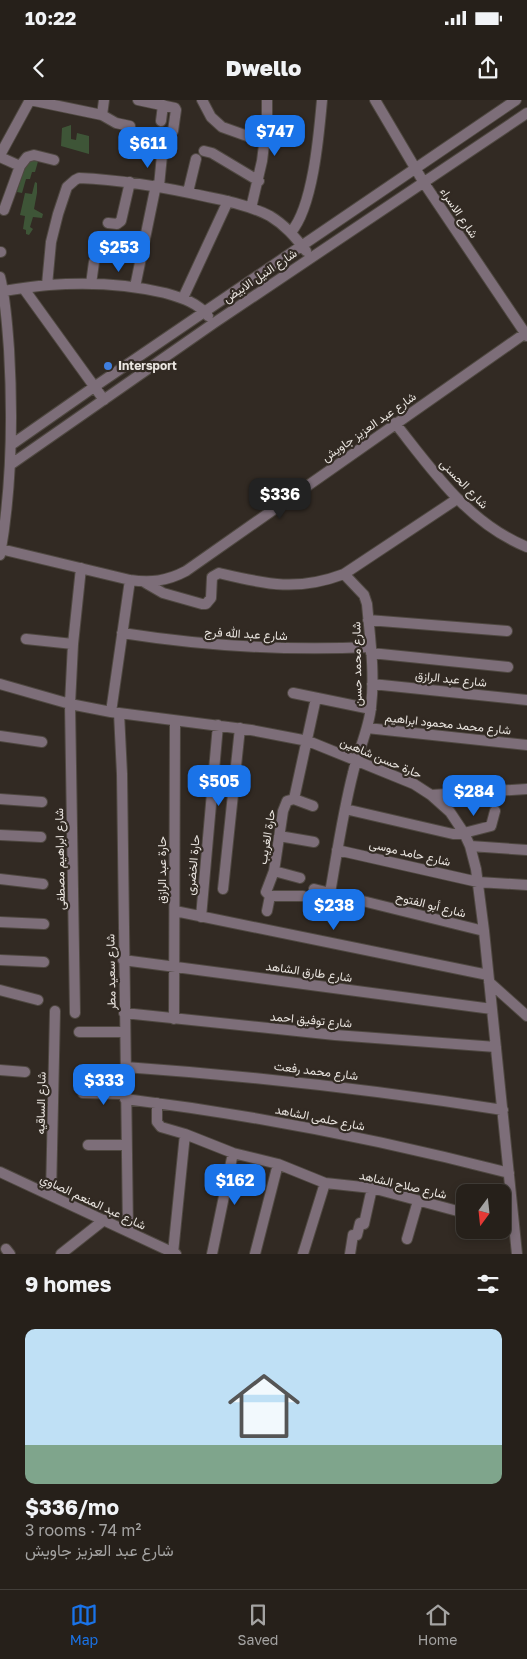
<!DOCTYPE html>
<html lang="en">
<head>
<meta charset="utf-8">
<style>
  :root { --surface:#26201a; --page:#2e2823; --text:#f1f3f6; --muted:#a4a3a2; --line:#423e39; --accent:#1a73e8 }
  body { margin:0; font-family:"Golos Text",Vazirmatn,sans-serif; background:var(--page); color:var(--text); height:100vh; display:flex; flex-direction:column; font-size:19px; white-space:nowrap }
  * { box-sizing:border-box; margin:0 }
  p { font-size:16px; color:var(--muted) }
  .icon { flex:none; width:28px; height:28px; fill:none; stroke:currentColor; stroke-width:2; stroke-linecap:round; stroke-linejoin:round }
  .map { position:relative; height:1154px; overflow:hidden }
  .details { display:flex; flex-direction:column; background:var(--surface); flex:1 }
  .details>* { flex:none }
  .needle { width:32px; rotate:195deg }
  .buttons { position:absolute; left:456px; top:1084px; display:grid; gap:10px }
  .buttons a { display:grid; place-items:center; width:55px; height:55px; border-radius:10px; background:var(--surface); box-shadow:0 2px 8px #0003,0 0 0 1px var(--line); font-size:25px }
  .price { position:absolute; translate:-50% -42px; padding:0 11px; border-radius:10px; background:var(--accent); color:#fff; font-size:16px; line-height:32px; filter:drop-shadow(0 1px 2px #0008) }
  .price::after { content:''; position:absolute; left:50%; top:30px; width:15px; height:11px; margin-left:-8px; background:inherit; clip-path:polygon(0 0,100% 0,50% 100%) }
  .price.selected { background:#222; color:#fff }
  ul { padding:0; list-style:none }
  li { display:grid; align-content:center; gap:10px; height:265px; padding:0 25px }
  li+li { border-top:1px solid var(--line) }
  li span { display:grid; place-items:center; height:155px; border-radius:10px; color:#555 }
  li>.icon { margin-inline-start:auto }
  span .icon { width:90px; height:90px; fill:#fffc; stroke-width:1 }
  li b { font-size:21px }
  h2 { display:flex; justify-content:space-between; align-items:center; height:60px; padding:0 25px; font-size:21px }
  .status { display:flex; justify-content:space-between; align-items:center; height:35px; padding:0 25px; background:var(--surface); direction:ltr }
  .status svg { height:14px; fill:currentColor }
  header { display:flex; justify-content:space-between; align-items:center; height:65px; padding:0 25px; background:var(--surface); font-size:22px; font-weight:800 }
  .tab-bar { display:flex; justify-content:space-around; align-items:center; height:70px; border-top:1px solid var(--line); background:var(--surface); font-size:14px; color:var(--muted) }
  .tab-bar a { display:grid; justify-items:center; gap:2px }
  .tab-bar .selected { color:var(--accent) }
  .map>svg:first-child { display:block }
</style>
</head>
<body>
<div class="status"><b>10:22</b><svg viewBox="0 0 49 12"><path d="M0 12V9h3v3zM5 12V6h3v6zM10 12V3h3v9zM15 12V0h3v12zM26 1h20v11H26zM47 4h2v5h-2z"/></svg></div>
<header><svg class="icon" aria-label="back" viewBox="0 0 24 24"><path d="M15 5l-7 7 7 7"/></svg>Dwello<svg class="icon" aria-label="share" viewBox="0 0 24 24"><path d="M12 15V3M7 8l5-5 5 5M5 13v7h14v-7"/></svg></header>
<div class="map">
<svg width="527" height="1154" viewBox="0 0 527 1154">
  <rect width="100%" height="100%" fill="#322a23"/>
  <path fill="#3e5537" d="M71,25V39L76,40L77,33L89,36V54L61,46L62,28Z
    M39,58L35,72H32L30,79H26L22,93L17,92L26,59Z
    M35,82L37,83V93L34,109L43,114L42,118L33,117L30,127L33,129L29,135L26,134V130L23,129L25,116L20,115L25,93L32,94Z"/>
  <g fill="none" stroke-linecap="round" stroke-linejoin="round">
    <defs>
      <path id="minor" d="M30,0L102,15L116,23L130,26
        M138,0L175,8L176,10L173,31
        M202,0L211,17L222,27L264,42
        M375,0L424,83L527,236
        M102,15L104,0
        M161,21L163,5
        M204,51L212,53L259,81
        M0,55L30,0
        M0,57L20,66
        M159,86L162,55
        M188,92L196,59
        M251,108L262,61L267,21V0
        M4,110L20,66L27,57L34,55L54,60
        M108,123L117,124L121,121L130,82
        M291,132C313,107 319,34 322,0
        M0,152H1
        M0,177C6,201 7,225 9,249C13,318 12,387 0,455
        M91,184L94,162
        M47,185L51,142L58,114L67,87L75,80L79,78C124,80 164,87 208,97C229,101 251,106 270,116C285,125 295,137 306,151
        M135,187L156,85
        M24,189L104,300
        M3,191C19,189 34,186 49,185C88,182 127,184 165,193C182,198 197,202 208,216
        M183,198L228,101
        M395,323C433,371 468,423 527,447
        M11,345L94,287L516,0
        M10,365L214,223L527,13
        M1,449L130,480C151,483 167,481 186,471L527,232
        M144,482L163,493L202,504H206L211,498L212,477L219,473C266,484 296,492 344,474L457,399
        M368,520L507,531
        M122,533C205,546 287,551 370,547
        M26,539L73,544
        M371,553L508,567
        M0,584L70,604L111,612L251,630L308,641L414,684L431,695L450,712L464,733L470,746L476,769L484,831L517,1154
        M372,584L527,600
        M293,593L371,609
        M111,612L130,480
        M119,613L122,674L128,1131
        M367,628L527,645
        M0,636L42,642
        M431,695L527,689
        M0,699L42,702
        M294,699L313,706
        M345,709L453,734H460L491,726L495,711
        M0,735L41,737
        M279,736L314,742
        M470,746L527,750
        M337,750L478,782L527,785
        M274,771L300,778
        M0,779L43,784
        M223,789L240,628
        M314,789L484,831
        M330,793C337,753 343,712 353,673C358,651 369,629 371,607C375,573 370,538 367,504L364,495L344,474
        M270,796H303
        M175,811L488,875
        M267,811L270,796L266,792L274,771L283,711L287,701L294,699L316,598
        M201,817L218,625
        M0,822L44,824
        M0,860L44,862
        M123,860L492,909
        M489,882L527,916
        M0,890L38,900
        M75,913L70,604L73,544L81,468
        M124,913L335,935L496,947
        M174,919L175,621
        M79,932H124
        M125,967C252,976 377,990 503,1010
        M0,970L25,972
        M83,993L125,994
        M125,999C255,1015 382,1040 509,1073
        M157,1003V1022L161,1027L185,1034L233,1053L278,1064L325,1083L372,1088L465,1113
        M88,1045H126
        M51,1095L55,911
        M502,1122L514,1125
        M407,1139L418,1101
        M6,1149L10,1154
        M173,1153L185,1034
        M61,1154L104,1120
        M212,1154L233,1053
        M255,1154L278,1064
        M303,1154L325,1083
        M350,1154L353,1135H357L360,1123L364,1124L372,1088"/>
      <path id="tertiary" d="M0,1072L176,1154"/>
    </defs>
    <use href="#minor" stroke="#4f4841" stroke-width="12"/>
    <use href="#tertiary" stroke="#4f4841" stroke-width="12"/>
    <use href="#minor" stroke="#7d6e79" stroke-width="10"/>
    <use href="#tertiary" stroke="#7d6e79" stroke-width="10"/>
  </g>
  <circle fill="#3f7fe0" stroke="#322a23" stroke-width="2" cx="108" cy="266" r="5"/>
  <g text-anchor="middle" stroke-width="4.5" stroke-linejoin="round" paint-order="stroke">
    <g font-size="12" fill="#eae5e0" stroke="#322a23">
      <text transform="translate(459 113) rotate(56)" y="4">شارع الاسراء</text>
      <text transform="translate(260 176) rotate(-34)" y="4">شارع النيل الابيض</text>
      <text transform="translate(369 327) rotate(-35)" y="4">شارع عبد العزيز جاويش</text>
      <text transform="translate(464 384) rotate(46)" y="4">شارع الحسنى</text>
      <text transform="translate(246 534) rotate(3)" y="4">شارع عبد الله فرج</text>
      <text transform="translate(357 564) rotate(-91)" y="4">شارع محمد حسن</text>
      <text transform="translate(451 579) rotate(6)" y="4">شارع عبد الرازق</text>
      <text transform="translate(448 624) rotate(6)" y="4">شارع محمد محمود ابراهيم</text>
      <text transform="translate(381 658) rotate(23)" y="4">حارة حسن شاهين</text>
      <text transform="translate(267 737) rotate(-81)" y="4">حارة الغريب</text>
      <text transform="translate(410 753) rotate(13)" y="4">شارع حامد موسى</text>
      <text transform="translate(60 759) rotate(-91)" y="4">شارع ابراهيم مصطفى</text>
      <text transform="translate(193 765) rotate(-85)" y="4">حارة الخضرى</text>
      <text transform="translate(162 770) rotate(-90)" y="4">حارة عبد الرازق</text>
      <text transform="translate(431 805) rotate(14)" y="4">شارع أبو الفتوح</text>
      <text transform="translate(111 872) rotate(-91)" y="4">شارع سعيد مطر</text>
      <text transform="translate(309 872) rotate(8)" y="4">شارع طارق الشاهد</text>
      <text transform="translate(311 920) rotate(5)" y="4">شارع توفيق احمد</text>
      <text transform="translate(316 971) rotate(7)" y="4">شارع محمد رفعت</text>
      <text transform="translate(41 1003) rotate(-89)" y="4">شارع الساقيه</text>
      <text transform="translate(320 1018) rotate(11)" y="4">شارع حلمى الشاهد</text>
      <text transform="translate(403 1085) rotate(13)" y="4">شارع صلاح الشاهد</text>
      <text transform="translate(93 1102) rotate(25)" y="4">شارع عبد المنعم الصاوي</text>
    </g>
    <g font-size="12" font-weight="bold" fill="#eae5e0" stroke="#322a23" text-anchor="start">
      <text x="118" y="270">Intersport</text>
    </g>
  </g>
</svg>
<div class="buttons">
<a><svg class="needle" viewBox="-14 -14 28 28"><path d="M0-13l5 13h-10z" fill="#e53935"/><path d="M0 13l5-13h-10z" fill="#a4a3a2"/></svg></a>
</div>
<b class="price" style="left:275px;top:57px">$747</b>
<b class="price" style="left:148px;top:69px">$611</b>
<b class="price" style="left:119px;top:173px">$253</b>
<b class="price selected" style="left:280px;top:420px">$336</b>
<b class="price" style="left:219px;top:707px">$505</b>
<b class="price" style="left:474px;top:717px">$284</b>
<b class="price" style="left:334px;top:831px">$238</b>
<b class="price" style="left:104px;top:1006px">$333</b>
<b class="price" style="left:235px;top:1106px">$162</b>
</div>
<section class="details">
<h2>9 homes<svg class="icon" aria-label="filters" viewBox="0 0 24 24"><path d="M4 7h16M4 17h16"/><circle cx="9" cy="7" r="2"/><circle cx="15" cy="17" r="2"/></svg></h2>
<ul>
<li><span style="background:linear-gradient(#bfe0f5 75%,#7fa58c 0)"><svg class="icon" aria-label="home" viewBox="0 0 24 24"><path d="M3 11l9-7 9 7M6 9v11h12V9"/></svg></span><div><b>$336/mo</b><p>3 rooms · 74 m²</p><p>شارع عبد العزيز جاويش</p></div></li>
</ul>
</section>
<nav class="tab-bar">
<a class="selected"><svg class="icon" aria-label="map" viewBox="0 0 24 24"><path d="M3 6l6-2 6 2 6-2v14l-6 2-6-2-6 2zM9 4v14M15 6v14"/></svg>Map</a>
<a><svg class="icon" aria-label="saved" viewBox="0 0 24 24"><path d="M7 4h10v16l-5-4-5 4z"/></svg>Saved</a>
<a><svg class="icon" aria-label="home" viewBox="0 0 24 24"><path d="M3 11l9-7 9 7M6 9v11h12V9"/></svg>Home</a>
</nav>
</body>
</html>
